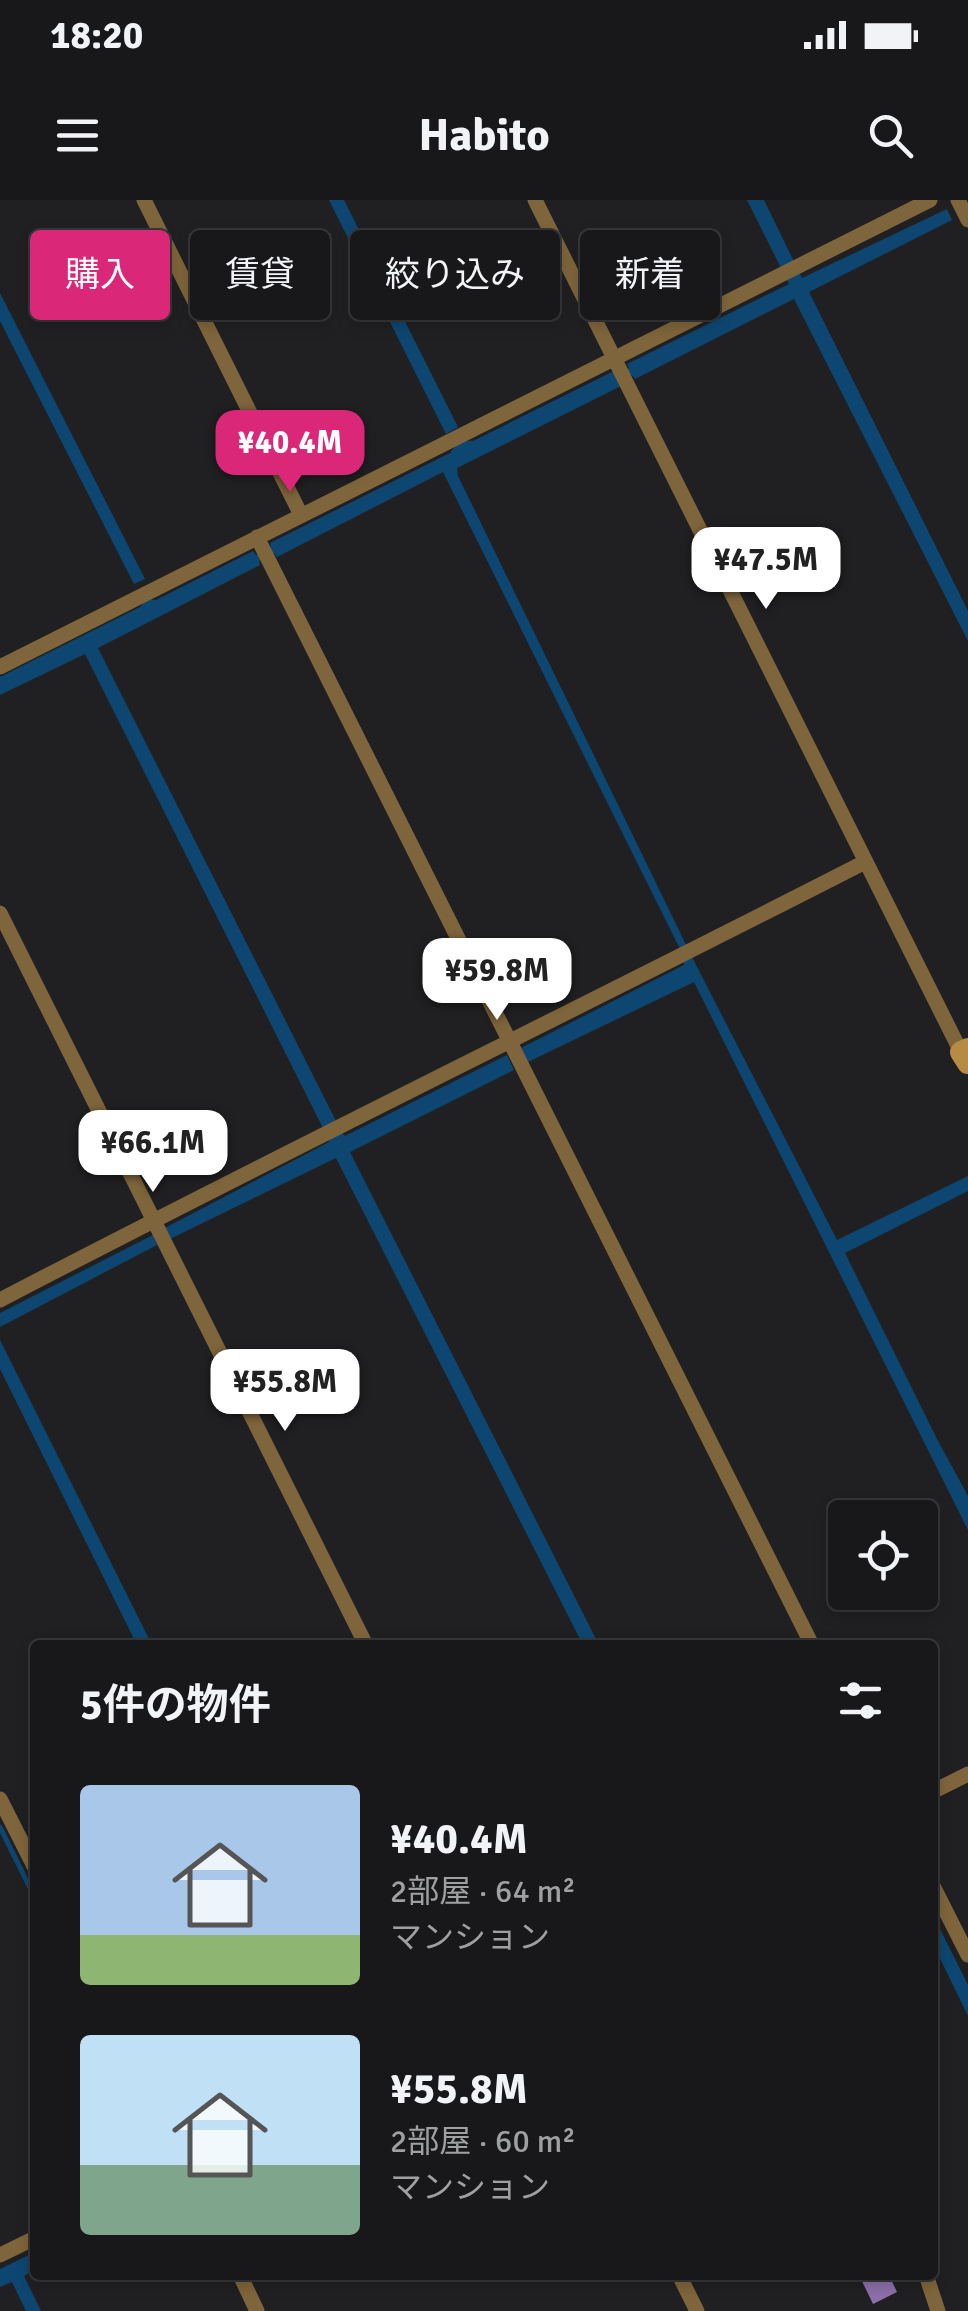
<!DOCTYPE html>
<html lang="ja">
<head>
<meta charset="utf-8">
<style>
  :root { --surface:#18181a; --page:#212123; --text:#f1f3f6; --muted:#9fa0a2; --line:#363739; --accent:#db2777 }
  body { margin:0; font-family:Signika,"Noto Sans JP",sans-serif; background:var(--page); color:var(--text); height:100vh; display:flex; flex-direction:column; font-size:38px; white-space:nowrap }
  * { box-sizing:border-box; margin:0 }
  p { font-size:32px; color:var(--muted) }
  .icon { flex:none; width:55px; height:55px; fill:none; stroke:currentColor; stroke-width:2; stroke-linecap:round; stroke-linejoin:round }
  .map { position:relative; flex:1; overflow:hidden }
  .side { position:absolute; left:30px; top:1440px; width:908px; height:640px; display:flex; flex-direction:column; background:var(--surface); border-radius:10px; box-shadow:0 5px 15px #0003,0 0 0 2px var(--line) }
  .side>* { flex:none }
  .hud { position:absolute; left:30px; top:30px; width:910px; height:90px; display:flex; gap:20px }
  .buttons { position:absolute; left:828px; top:1300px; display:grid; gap:20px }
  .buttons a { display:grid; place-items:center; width:110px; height:110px; border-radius:10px; background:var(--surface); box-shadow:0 5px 15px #0003,0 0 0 2px var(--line); font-size:50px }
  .price { position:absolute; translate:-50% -85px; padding:0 22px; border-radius:20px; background:#fff; color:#222; font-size:32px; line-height:65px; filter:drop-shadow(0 2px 5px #0008) }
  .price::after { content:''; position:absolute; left:50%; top:60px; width:30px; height:22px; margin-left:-15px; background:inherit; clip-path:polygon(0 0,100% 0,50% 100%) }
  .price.active { background:var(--accent); color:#fff }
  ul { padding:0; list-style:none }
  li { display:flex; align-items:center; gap:30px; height:250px; padding:0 50px }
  li span { display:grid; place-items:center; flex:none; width:280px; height:200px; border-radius:10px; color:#555 }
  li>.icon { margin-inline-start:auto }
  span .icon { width:120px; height:120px; fill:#fffc; stroke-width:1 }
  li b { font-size:42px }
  h2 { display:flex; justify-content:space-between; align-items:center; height:120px; padding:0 50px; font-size:42px }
  .chip { padding:0 35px; border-radius:10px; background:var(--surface); box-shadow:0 5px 15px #0003,0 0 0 2px var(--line); font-size:35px; line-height:90px }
  .chip.active { background:var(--accent); color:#fff }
  .status { display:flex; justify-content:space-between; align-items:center; height:70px; padding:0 50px; background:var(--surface); direction:ltr }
  .status svg { height:28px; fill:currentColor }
  header { display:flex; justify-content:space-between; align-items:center; height:130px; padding:0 50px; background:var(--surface); font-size:45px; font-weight:800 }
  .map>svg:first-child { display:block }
</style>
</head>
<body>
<div class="status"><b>18:20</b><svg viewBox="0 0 49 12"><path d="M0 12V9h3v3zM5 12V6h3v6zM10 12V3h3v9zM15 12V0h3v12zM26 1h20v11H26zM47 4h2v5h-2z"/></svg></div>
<header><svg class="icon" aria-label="menu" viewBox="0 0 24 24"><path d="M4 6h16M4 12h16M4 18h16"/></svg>Habito<svg class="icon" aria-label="search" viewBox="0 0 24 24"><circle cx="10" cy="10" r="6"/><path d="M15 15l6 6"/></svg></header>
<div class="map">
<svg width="968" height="2111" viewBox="0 0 968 2111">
  <rect width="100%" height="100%" fill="#202022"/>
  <path fill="#0d4771" d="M329,0H344L458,227L446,234Z
    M747,0H764L802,78L947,9L952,20L809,92L968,411V441L794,99L635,179L632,175L620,181L621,186L457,268L458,276L692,757L837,1040L968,976V991L845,1053L937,1239L968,1296V1330L694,782L528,862L521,848L684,765L682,753L443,272L277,357L274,353L259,361L260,365L98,448L337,923L324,930L85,454L0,495V477L140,407L147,399L156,400L253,351L256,355L271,348L270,343L450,253C455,245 463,240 473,241L614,171L616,174L629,168L627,164L789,84Z
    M0,93L145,379L134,384L0,121Z
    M507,855L514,870L350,952L599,1445H583L336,958L170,1039L165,1028L329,942L328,938L341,931L345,936Z
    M153,1035L157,1045L0,1127V1113Z
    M0,1140L152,1445H137L0,1169Z
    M932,1713L968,1785V1816L933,1744Z
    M35,2052V2069L24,2076L41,2111H26L12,2082L0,2087V2069Z"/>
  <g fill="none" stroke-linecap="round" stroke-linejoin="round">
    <path stroke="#0d4771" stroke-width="5" d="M0,1627L35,1698"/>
  </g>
  <path fill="#8c70aa" d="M859,2075H889L897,2092L873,2104Z"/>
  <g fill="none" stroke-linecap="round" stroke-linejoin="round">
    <path stroke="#7f653b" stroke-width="15" d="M144,0L301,315
      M535,0L961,852
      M958,0L968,20
      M257,337L812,1445
      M0,467L930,0
      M0,713L366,1445
      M0,1100C287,950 578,809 865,662
      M932,1592L968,1574
      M0,1599L35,1668
      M932,1684L968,1755
      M0,2055L35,2038
      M240,2075L257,2111
      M679,2075L697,2111
      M926,2075L938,2111"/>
    <path stroke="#b68c45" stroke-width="22" d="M968,849L961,852L968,863"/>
  </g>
</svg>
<div class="buttons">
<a><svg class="icon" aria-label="locate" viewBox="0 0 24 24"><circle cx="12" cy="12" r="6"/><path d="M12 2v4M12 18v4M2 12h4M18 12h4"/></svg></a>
</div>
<b class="price active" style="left:290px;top:295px">¥40.4M</b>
<b class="price" style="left:766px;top:412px">¥47.5M</b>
<b class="price" style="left:497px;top:823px">¥59.8M</b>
<b class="price" style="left:153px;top:995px">¥66.1M</b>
<b class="price" style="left:285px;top:1234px">¥55.8M</b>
<div class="hud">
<a class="chip active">購入</a>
<a class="chip">賃貸</a>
<a class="chip">絞り込み</a>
<a class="chip">新着</a>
</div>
<section class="side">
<h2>5件の物件<svg class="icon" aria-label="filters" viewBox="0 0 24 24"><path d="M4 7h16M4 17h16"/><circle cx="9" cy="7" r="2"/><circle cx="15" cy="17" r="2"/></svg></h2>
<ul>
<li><span style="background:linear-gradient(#a9c7e8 75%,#8fb573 0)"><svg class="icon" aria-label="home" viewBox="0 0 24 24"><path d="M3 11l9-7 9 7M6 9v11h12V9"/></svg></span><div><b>¥40.4M</b><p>2部屋 · 64 m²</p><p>マンション</p></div></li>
<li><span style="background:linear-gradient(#bfe0f5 65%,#7fa58c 0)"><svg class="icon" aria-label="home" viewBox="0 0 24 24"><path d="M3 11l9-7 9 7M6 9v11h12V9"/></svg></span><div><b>¥55.8M</b><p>2部屋 · 60 m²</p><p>マンション</p></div></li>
</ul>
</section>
</div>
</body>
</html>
